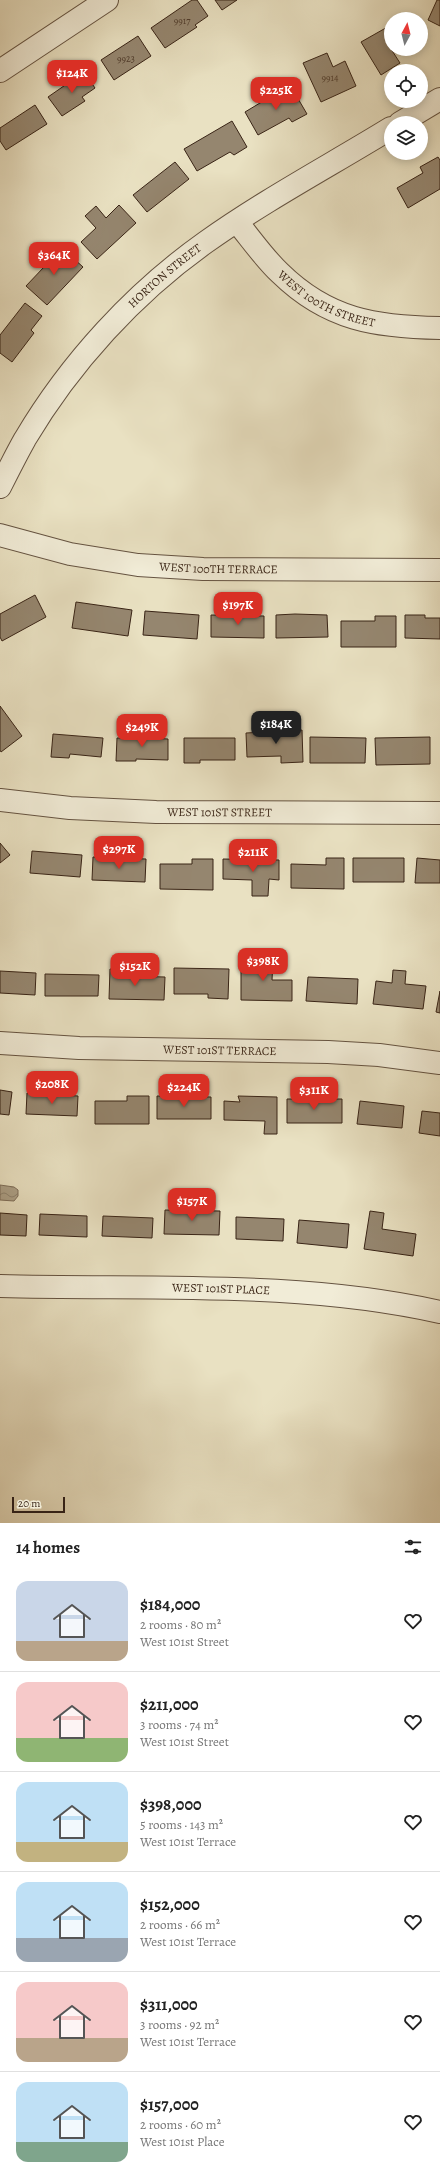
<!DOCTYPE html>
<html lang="en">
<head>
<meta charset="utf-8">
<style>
  :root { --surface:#fff; --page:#f2f2f2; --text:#222; --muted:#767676; --line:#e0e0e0; --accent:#d93025 }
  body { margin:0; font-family:Alegreya,serif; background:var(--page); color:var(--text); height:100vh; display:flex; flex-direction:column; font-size:15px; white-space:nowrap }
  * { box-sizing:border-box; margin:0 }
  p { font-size:13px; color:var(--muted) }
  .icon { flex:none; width:22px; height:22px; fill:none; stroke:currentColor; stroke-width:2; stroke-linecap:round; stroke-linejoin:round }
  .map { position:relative; height:1523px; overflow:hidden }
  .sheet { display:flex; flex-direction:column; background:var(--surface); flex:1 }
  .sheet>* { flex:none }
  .needle { width:26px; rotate:7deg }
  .tools { position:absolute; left:384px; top:12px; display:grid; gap:8px }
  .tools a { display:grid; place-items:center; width:44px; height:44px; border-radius:50%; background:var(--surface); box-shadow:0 2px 10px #0003; font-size:20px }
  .scale { position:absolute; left:12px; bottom:10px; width:53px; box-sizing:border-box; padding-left:4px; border:2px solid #392416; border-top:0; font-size:11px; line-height:14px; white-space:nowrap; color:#392416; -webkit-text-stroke:3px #f1ecd7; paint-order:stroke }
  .price { position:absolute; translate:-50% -34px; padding:0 9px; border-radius:8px; background:var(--accent); color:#fff; font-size:13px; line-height:26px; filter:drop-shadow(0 1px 2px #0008) }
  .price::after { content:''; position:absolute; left:50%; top:24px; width:12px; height:9px; margin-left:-6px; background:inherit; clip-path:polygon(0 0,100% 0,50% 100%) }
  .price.current { background:#222; color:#fff }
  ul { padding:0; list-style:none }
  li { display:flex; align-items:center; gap:12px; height:100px; padding:0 16px }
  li+li { border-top:1px solid var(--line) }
  li span { display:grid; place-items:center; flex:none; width:112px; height:80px; border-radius:12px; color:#555 }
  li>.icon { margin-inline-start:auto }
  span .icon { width:48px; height:48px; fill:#fffc; stroke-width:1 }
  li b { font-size:17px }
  h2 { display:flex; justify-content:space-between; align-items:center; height:48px; padding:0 16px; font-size:17px }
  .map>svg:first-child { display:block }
</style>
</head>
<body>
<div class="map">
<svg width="440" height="1523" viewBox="0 0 440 1523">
  <defs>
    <pattern id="water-waves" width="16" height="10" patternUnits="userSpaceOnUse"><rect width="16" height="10" fill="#ada188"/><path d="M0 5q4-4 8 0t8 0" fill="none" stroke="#8e836e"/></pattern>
  </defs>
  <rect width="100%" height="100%" fill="#e9e1c2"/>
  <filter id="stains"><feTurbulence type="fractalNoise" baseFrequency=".005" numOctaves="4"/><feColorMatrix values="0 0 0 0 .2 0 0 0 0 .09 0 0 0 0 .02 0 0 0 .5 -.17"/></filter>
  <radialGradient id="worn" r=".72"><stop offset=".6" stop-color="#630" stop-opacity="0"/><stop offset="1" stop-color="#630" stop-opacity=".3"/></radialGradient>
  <path fill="url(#water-waves)" stroke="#7f6f5a" d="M0,1185L14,1187L18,1190V1196L14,1201L0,1200Z"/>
  <path fill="#95866f" stroke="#392416" d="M192,0H197L208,16L195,25L197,27L165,48L151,28Z
    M215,0H237L222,10Z
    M437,0H440V26L428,20Z
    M391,25V49L400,63L381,75L361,42Z
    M138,36L151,56L114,80L101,60Z
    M327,53L333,67L345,61L356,86L321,102L303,63Z
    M84,72L95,88L82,97L85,101L62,116L48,97Z
    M290,85L307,114L292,122L289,118L258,135L245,112Z
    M35,105L47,124L6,150L0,141V128Z
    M232,121L247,147L234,155L230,152L197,171L184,149Z
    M438,157L440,160V189L408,208L397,188L423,173L420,167Z
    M175,162L189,179L147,212L133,195Z
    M119,205L136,223L97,259L81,242L96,228L85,216L96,206L106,218Z
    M62,248L83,267L47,305L26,286Z
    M25,303L42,316L31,330L34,333L12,362L0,353V335Z
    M35,595L46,617L2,641L0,637V614Z
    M76,602L132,610L128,636L72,628Z
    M145,611L199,615L197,639L143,635Z
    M295,614L327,615L328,637L276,638V615Z
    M211,615L264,616V638L211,637Z
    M405,615H425V618H440V639L405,638Z
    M375,616H396V647H341V621H375Z
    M0,706L22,736L1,752L0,750Z
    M302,730L303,762L281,763V756L247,757L246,733Z
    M136,732L149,733V738L168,739V760L136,759V761H116L117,738H136Z
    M53,734L103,738L101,757L70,754L69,758L51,757Z
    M310,737L366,738L365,763H310Z
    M430,737V764L376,765L375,738Z
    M184,738H235V760H200V763H184Z
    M0,843L10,855L0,863Z
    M32,851L82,855L80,877L30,873Z
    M93,857L146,859L145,882L92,880Z
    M326,858H344V889L291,888V864L326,865Z
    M353,858H404V882H353Z
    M417,858L440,860V883H415Z
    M192,859H213V890L160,889V864H192Z
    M223,859L279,860V880L269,879L268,896H252V880L223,879Z
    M241,959L273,960L272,980H292V1001L241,1000Z
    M174,968L229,969L228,999L208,998V994H174Z
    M110,969H126L125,976L165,977L164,1000L109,999Z
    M393,970L406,971L405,984L426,986L423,1009L373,1004L376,981L392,983Z
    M0,971L36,973L35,995L0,993Z
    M45,974L99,975L98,996H45Z
    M308,977L358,979L357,1004L306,1001Z
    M440,991V1013L436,1012Z
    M0,1090L12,1092L9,1115L0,1114Z
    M27,1093L78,1096L77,1116L26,1114Z
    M127,1096H149V1124H95V1101H127Z
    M157,1096L211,1097V1119H157Z
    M238,1096L277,1097V1134H264L265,1121L224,1120V1101L240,1102Z
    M287,1099H342V1123H287Z
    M360,1101L404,1106L402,1128L357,1124Z
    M422,1111L440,1113V1136L419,1133Z
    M165,1210L220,1211L219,1235L164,1234Z
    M370,1211L384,1213L382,1229L416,1234L413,1256L364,1249Z
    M0,1213L27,1215L26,1236L0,1235Z
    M40,1214L87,1216V1237L39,1235Z
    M103,1216L153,1218L152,1238L102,1236Z
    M236,1217L284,1219L283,1241L236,1239Z
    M299,1220L349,1224L347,1248L297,1243Z"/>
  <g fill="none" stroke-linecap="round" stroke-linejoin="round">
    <defs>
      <g id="minor">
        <path d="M0,71L107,0"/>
        <path d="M400,123L440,99"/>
        <path id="s1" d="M237,222C251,239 264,258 280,273C328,320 376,327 440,328"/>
        <path id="s2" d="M0,487C8,471 16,455 25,439C70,363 134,293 206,242C265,200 329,166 391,128"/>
        <path id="s3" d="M0,535L70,554L138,565L203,569L440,570"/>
        <path id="s4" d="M0,800L70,808L156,812L440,813"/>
        <path id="s5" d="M0,1043L79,1048L328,1052L379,1055L440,1063"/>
        <path id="s6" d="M0,1286C146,1290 297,1280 440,1312"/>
      </g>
    </defs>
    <use href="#minor" stroke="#655341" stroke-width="24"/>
    <use href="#minor" stroke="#f1ecd7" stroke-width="22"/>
  </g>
  <g text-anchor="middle" stroke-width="3" stroke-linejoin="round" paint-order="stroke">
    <g font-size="10" fill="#503c2c">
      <text x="182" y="24">9917</text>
      <text x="126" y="62">9923</text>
      <text x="330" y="81">9914</text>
    </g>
    <g font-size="12" fill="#392416" stroke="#f1ecd7">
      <text dy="4" stroke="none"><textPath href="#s2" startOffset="270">HORTON STREET</textPath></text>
      <text dy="4" stroke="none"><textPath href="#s1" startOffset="121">WEST 100TH STREET</textPath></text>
      <text dy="4" stroke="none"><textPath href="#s3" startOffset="222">WEST 100TH TERRACE</textPath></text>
      <text dy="4" stroke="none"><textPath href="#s4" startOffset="220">WEST 101ST STREET</textPath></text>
      <text dy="4" stroke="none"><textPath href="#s5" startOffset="220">WEST 101ST TERRACE</textPath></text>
      <text dy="4" stroke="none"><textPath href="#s6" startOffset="221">WEST 101ST PLACE</textPath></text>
    </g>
  </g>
  <rect width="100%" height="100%" filter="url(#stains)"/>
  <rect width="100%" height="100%" fill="url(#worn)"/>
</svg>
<div class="tools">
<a><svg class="needle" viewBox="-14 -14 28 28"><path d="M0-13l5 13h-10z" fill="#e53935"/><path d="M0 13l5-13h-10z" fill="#767676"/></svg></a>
<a><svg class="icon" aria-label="locate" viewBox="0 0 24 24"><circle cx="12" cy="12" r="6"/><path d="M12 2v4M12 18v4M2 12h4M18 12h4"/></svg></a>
<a><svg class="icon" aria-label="layers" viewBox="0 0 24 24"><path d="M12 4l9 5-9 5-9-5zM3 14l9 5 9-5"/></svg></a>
</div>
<div class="scale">20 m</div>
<b class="price" style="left:72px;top:94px">$124K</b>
<b class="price" style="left:276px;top:111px">$225K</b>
<b class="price" style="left:54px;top:276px">$364K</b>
<b class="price" style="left:238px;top:626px">$197K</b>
<b class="price current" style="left:276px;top:745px">$184K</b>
<b class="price" style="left:142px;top:748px">$249K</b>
<b class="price" style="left:119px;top:870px">$297K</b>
<b class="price" style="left:253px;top:873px">$211K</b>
<b class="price" style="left:263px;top:982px">$398K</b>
<b class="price" style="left:135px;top:987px">$152K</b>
<b class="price" style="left:52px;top:1105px">$208K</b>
<b class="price" style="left:184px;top:1108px">$224K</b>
<b class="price" style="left:314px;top:1111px">$311K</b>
<b class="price" style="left:192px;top:1222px">$157K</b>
</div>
<section class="sheet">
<h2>14 homes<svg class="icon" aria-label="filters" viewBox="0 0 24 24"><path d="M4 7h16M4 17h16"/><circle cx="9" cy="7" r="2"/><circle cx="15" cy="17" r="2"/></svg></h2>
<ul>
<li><span style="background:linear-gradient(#c9d6e8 75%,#b9a48a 0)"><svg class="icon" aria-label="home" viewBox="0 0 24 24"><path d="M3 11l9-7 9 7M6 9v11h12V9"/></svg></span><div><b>$184,000</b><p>2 rooms · 80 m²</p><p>West 101st Street</p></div><svg class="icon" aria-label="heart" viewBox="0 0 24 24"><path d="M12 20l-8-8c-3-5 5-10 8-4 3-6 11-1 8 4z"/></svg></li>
<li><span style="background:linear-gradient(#f6c9c9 70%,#8fb573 0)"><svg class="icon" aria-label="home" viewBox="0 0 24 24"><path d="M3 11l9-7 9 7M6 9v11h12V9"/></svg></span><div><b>$211,000</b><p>3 rooms · 74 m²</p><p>West 101st Street</p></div><svg class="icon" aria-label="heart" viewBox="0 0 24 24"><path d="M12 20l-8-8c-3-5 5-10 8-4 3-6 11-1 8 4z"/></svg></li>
<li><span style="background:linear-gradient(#bfe0f5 75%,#c2b280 0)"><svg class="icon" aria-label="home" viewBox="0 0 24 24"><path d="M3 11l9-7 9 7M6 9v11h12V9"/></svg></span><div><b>$398,000</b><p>5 rooms · 143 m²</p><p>West 101st Terrace</p></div><svg class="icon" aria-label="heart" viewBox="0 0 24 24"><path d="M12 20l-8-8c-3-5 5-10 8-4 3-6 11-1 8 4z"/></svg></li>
<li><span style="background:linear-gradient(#bfe0f5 70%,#9aa5b1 0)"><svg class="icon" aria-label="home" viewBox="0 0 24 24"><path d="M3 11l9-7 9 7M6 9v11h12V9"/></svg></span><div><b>$152,000</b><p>2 rooms · 66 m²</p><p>West 101st Terrace</p></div><svg class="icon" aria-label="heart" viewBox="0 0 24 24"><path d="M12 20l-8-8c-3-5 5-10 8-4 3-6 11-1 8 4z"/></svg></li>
<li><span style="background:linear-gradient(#f6c9c9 70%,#b9a48a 0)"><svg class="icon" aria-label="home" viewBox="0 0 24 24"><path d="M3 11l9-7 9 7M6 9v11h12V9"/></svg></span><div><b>$311,000</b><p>3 rooms · 92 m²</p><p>West 101st Terrace</p></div><svg class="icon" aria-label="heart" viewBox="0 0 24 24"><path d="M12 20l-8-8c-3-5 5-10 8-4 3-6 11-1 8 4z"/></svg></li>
<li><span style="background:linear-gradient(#bfe0f5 75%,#7fa58c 0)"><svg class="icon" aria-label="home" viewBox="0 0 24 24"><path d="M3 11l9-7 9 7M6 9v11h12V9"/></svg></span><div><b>$157,000</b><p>2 rooms · 60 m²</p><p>West 101st Place</p></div><svg class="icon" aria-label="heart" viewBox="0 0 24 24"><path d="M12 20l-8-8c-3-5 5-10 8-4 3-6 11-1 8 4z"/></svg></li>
</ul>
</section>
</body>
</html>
